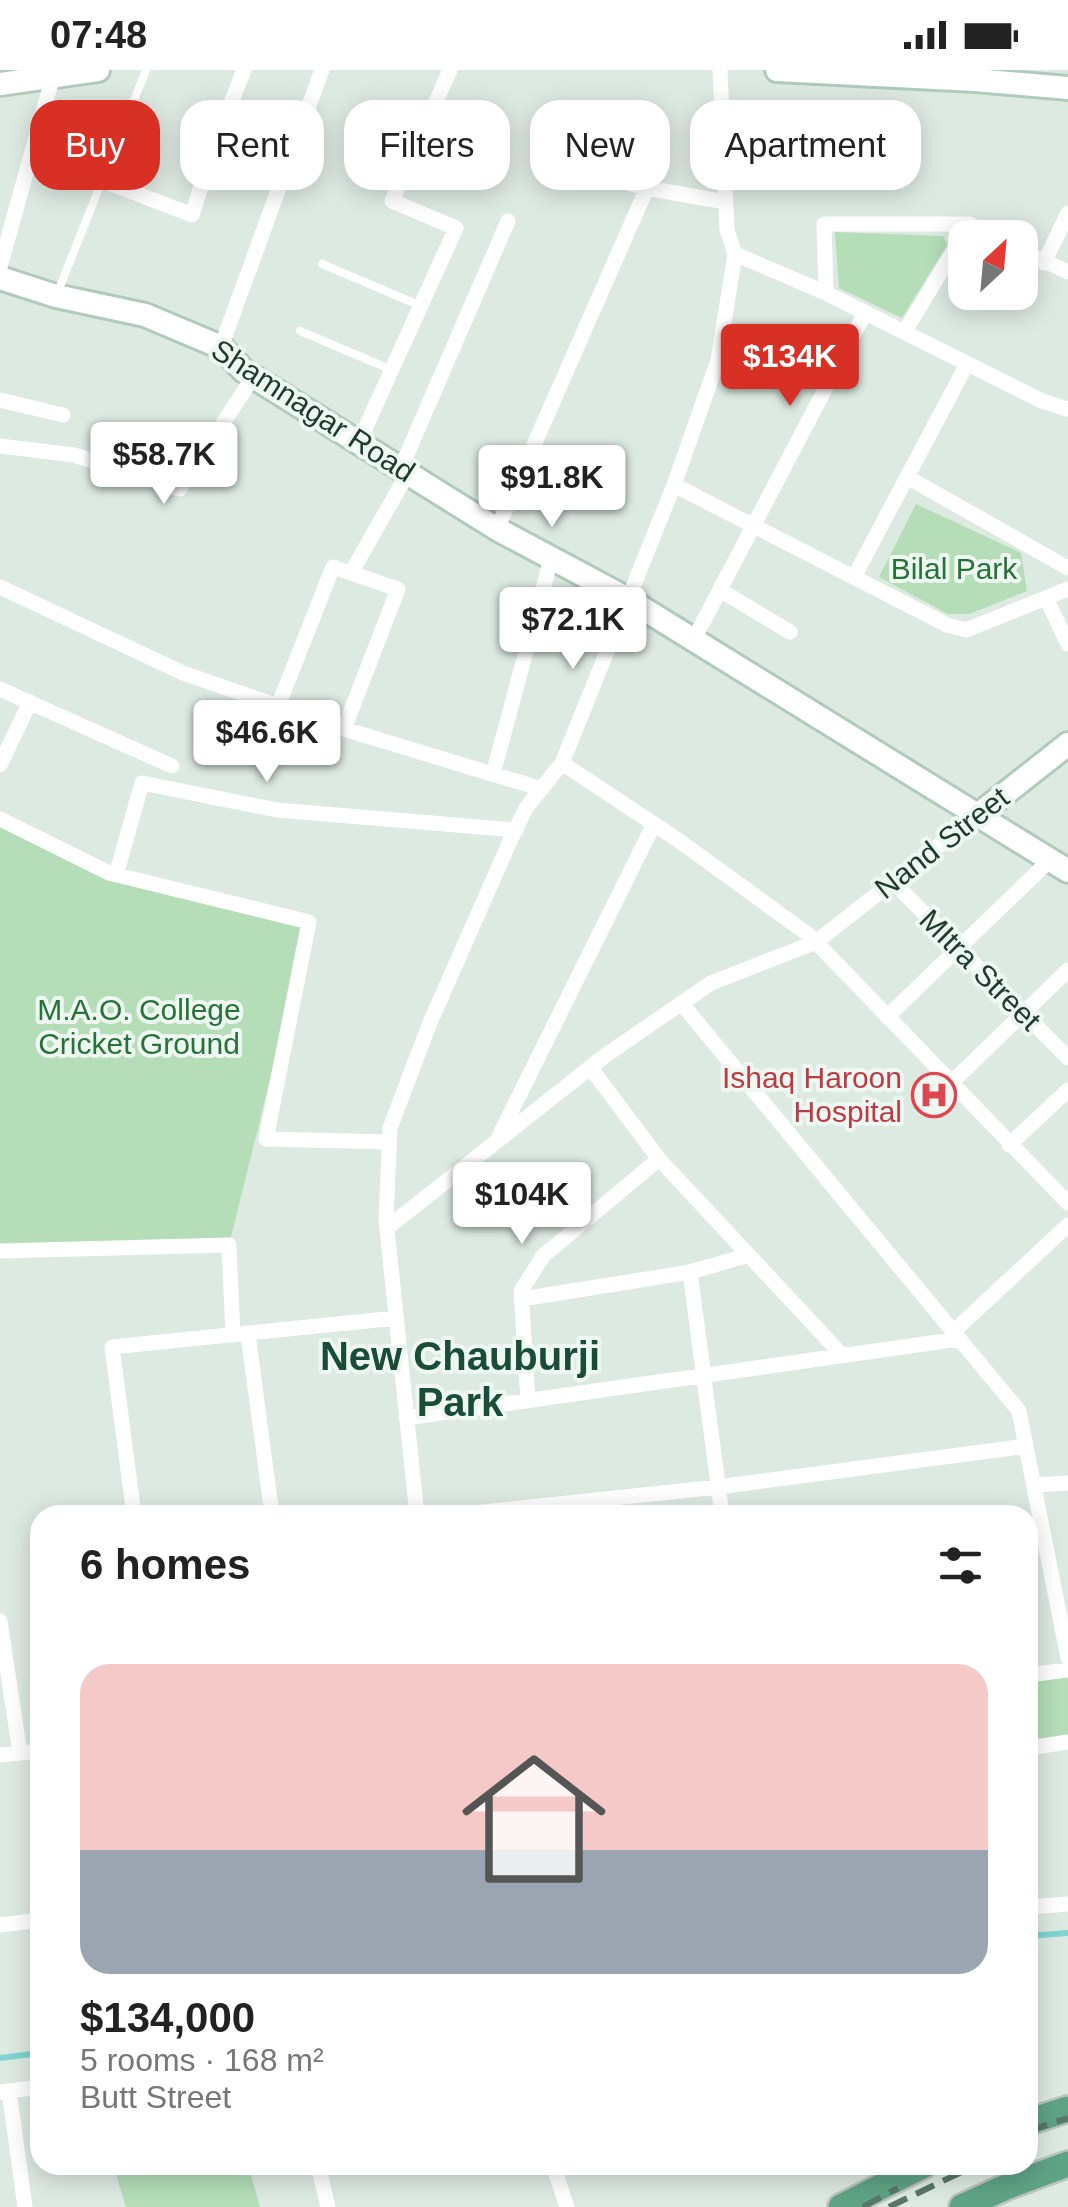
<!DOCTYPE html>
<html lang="en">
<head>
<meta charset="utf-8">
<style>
  :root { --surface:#fff; --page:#f6f6f6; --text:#222; --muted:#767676; --accent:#d93025 }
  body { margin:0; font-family:Arial,sans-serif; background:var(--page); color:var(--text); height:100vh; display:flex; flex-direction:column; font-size:38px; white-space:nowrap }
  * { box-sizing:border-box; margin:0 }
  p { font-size:32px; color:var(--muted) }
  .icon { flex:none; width:55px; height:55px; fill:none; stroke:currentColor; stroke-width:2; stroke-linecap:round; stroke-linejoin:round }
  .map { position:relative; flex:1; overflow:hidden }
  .details { position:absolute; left:30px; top:1435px; width:1008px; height:670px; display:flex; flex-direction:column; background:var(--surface); border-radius:30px; box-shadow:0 5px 25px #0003 }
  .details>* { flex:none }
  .hud { position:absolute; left:30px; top:30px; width:1010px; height:90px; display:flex; gap:20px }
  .needle { width:65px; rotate:26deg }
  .tools { position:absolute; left:948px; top:150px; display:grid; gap:20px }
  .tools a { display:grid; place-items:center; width:90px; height:90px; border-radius:20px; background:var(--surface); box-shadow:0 5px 25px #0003; font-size:50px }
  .price { position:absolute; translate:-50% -85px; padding:0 22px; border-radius:10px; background:#fff; color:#222; font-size:32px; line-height:65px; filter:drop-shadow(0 2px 5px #0008) }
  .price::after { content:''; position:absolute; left:50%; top:60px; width:30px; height:22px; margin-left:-15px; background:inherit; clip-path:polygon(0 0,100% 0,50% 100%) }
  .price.current { background:var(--accent); color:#fff }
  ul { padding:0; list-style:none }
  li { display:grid; align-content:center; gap:20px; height:530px; padding:0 50px }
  li span { display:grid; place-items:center; height:310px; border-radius:30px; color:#555 }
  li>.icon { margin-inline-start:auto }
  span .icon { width:180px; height:180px; fill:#fffc; stroke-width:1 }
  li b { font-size:42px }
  h2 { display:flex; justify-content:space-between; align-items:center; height:120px; padding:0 50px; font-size:42px }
  .chip { padding:0 35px; border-radius:30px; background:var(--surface); box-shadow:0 5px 25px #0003; font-size:35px; line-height:90px }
  .chip.current { background:var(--accent); color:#fff }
  .status { display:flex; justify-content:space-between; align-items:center; height:70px; padding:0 50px; background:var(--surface); direction:ltr }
  .status svg { height:28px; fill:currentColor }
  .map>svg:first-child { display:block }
</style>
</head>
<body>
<div class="status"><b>07:48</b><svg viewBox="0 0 49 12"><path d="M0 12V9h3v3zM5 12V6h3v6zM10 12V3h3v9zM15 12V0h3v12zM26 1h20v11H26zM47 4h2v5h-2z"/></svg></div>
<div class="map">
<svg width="1068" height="2137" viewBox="0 0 1068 2137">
  <rect width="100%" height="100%" fill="#ddeae2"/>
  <path fill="#b4ddb8" d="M835,162L943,166L947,175L902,248L839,218Z
    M916,434L1021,483L1027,521L969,544H948L879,507Z
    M0,749L116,805L309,852L229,1175L0,1181Z
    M1068,1599V1670L1028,1675V1605Z
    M113,2095H248L260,2137H126Z"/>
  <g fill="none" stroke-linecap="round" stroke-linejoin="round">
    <path stroke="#81d4d2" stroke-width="6" d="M1028,1866L1068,1863
      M0,1988L40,1983"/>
    <defs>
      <path id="secondary" d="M777,0L975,10L1068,18
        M0,14L98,0
        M0,208L56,226L145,245L221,277L244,301L497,459L626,528L1068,801
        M978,745L1068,674"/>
      <path id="primary" d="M1028,2052L1068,2039
        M841,2137L924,2095
        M962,2137L1006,2117L1068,2094"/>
    </defs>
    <use href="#secondary" stroke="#b0cbbc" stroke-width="28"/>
    <use href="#primary" stroke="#bcc4c0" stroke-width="30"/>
    <path stroke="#fff" stroke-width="8" d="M322,194L421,236
      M57,224L146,0
      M300,261L392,300"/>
    <path stroke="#fff" stroke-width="15" d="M567,98L647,118L725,132
      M104,111L192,145L213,78L244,0
      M1020,180L1068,202
      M735,184L826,223L1042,331L1068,339
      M1044,193L1068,143
      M0,197L53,6
      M826,223L824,154H970L996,168
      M905,261L970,154
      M221,277L322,0
      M0,330L63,345
      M359,372L456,158L392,131L450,0
      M0,376L74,385L180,419L253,307
      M401,398L508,151
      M907,407L1068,498
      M674,415L947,555L966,560L1068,519
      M497,459L647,118
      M351,503L408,403
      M854,507L967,294
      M0,517L183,603L344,659L542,719
      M720,520L790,562
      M1046,528L1068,574
      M693,571L865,243
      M0,619L172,696
      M278,636L333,497L398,519L344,659
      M562,693L678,770L809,865L1068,1133
      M0,695L30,632
      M493,704L551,489
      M0,749L109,803L309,852L266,1069L389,1072
      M116,805L142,713L277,740L516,760
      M893,812L1068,988
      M681,933L1019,1341L1068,1588
      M887,947L1050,790
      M590,997L659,1089L842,1285
      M950,1014L1068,900
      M499,1066L654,754
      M1009,1075L1068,1020
      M387,1158L606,985L711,913L816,872L978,745
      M0,1181L229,1175L233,1265
      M690,1202L722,1445
      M522,1229L690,1202L746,1186
      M953,1262L1068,1155
      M248,1264L272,1445
      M528,1330L521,1221L543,1186L659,1089
      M406,1348L959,1269
      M1034,1415L1068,1413
      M134,1445L112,1277L396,1248
      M417,1445L386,1150L390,1058L429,955L511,769L526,738L562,693L674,415L718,290L735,184L727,160L720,0
      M454,1445L718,1417L1026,1376
      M0,1551L20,1683
      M1028,1605L1068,1600
      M1028,1678L1068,1672
      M0,1685L40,1681
      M1028,1837L1068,1834
      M0,1855L40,1850
      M9,2021L25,2137
      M0,2022L40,2017
      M318,2095L328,2137
      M553,2095L567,2137"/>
    <use href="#secondary" stroke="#fff" stroke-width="22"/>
    <use href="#primary" stroke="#5fa385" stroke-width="25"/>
    <path stroke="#587669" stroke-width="6" stroke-dasharray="20 10" stroke-linecap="butt" d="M1028,2061L1068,2048
      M863,2137L898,2118
      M889,2137L976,2095"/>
  </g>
  <defs>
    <symbol id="hospital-ring" viewBox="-11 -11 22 22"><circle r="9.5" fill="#eef7f1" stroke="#e0444e" stroke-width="1.5"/><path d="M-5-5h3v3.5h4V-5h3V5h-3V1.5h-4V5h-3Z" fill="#e0444e"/></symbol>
  </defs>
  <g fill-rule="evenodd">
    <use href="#hospital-ring" x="909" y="1000" width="50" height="50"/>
  </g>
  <g text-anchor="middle" stroke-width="8" stroke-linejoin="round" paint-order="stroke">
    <g font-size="30" fill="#1e3a2e" stroke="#eef7f1">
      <text transform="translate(313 341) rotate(33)" y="10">Shamnagar Road</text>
      <text transform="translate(942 773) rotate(-38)" y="10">Nand Street</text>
      <text transform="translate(980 900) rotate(45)" y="10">MItra Street</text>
    </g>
    <g font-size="30" fill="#267337" stroke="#eef7f1">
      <text x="954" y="509">Bilal Park</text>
      <text x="139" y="950">M.A.O. College<tspan x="139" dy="34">Cricket Ground</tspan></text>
    </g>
    <g font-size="30" fill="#be3a42" stroke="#eef7f1" text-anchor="end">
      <text x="902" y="1018">Ishaq Haroon<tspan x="902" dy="34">Hospital</tspan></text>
    </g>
    <g font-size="40" font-weight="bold" fill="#194d37" stroke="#eef7f1">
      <text x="460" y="1300">New Chauburji<tspan x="460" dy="46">Park</tspan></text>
    </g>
  </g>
</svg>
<div class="tools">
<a><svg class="needle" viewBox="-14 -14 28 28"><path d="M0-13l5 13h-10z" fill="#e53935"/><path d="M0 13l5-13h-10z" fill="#767676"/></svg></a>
</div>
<b class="price current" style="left:790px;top:339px">$134K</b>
<b class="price" style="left:164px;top:437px">$58.7K</b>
<b class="price" style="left:552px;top:460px">$91.8K</b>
<b class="price" style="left:573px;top:602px">$72.1K</b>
<b class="price" style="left:267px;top:715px">$46.6K</b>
<b class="price" style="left:522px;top:1177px">$104K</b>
<div class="hud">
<a class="chip current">Buy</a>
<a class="chip">Rent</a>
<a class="chip">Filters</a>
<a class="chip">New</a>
<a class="chip">Apartment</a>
</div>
<section class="details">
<h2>6 homes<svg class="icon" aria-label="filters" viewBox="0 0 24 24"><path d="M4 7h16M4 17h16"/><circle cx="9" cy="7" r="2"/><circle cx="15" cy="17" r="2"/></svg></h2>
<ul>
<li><span style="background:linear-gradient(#f6c9c9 60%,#9aa5b1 0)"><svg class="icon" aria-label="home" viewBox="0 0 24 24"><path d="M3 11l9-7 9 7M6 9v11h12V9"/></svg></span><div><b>$134,000</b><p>5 rooms · 168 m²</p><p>Butt Street</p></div></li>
</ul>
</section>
</div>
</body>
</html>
